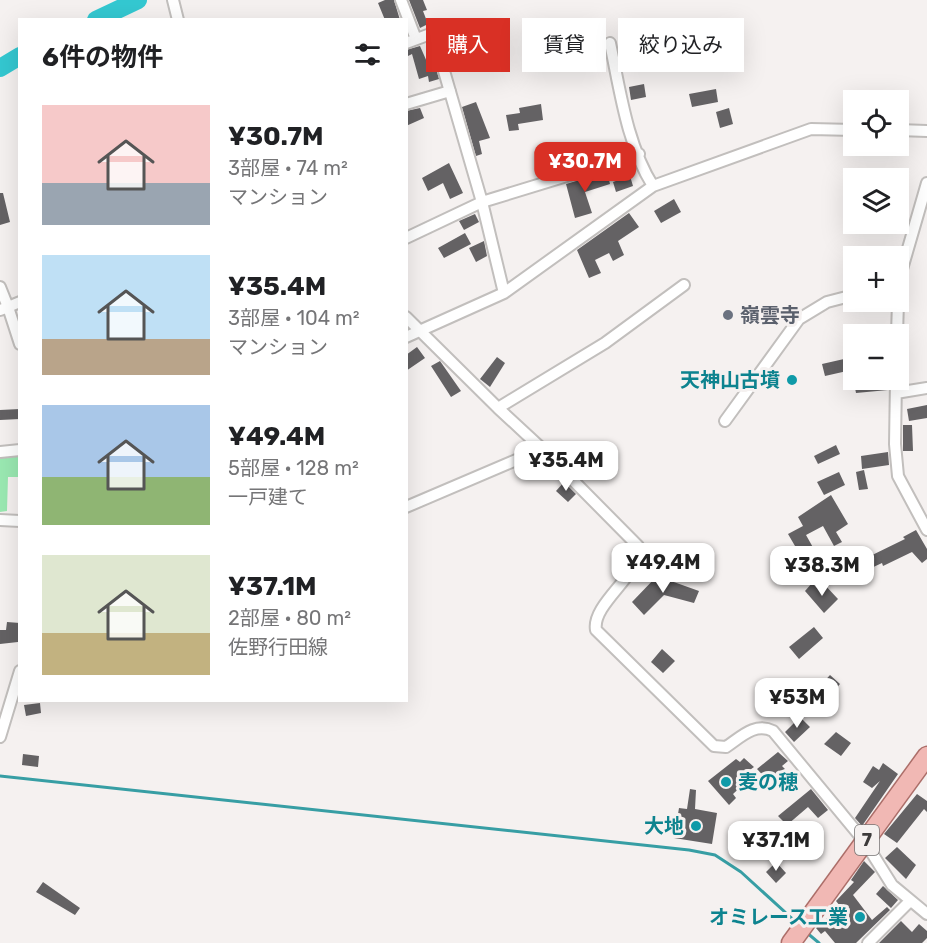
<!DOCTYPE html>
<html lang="ja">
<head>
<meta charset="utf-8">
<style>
  :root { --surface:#fff; --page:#f6f6f6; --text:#202124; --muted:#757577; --accent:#d93025 }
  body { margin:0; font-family:Rubik,"Noto Sans JP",sans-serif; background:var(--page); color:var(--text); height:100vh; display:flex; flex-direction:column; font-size:22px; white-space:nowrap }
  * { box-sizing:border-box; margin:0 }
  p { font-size:20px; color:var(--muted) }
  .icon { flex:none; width:33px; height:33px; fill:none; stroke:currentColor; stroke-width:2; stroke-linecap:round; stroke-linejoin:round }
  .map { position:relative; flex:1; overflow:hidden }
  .drawer { position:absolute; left:18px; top:18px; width:390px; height:684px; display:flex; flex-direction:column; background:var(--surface); border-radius:0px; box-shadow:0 6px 24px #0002 }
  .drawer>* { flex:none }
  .banner { position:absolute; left:426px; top:18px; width:411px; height:54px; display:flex; gap:12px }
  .tools { position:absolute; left:843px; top:90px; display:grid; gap:12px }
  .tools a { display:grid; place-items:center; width:66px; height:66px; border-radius:0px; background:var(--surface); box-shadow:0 6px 24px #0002; font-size:30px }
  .price { position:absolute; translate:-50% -51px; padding:0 14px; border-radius:12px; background:#fff; color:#222; font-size:20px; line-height:39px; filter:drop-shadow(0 2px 3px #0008) }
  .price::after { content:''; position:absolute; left:50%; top:36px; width:18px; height:14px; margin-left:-9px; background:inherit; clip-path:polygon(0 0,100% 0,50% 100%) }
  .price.selected { background:var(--accent); color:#fff }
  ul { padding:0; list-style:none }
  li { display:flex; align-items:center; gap:18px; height:150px; padding:0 24px }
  li span { display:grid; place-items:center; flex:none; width:168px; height:120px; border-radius:0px; color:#555 }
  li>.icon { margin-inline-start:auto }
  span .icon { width:72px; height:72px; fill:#fffc; stroke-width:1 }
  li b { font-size:26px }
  h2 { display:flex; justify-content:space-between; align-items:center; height:72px; padding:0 24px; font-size:26px }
  .tag { padding:0 21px; border-radius:0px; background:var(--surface); box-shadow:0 6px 24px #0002; font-size:21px; line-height:54px }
  .tag.selected { background:var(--accent); color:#fff }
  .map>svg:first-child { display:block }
</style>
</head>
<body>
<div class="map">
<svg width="927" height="943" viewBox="0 0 927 943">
  <rect width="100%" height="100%" fill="#f5f1f0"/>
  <path fill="#9ae9b2" d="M19,454V477H8L7,511L0,512V456Z"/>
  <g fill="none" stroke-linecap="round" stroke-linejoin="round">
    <path stroke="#379ea4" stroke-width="3" d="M0,776L689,850L715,855L741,872L797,923
      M806,932L819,943"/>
    <path stroke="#34c8d1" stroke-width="18" d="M96,20L138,0
      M0,68L20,56"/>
  </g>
  <path fill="#646264" d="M385,0H394L400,20H385L378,3Z
    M409,0H423L427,10L423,11L428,24L420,28Z
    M467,25L471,37L451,44L446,32Z
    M420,46L427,62H434L439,79L429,82L428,76L419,79L412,54L406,57V50Z
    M644,84L646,97L631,100L629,87Z
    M716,89L718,102L692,107L689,94Z
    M476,102L490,138L479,141L482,154L476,156L462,107Z
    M541,104L543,120L518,124L519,130L509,131L506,115L520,113L519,108Z
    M420,108L424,118L406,126V111Z
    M729,108L733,124L720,128L716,112Z
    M449,163L463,193L450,199L443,183L428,191L422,178Z
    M607,172L610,184L585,192L592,213L575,218L566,184Z
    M630,176L633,186L616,192L613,182Z
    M0,193H3L10,222L0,225Z
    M674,199L681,212L661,223L654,211Z
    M629,213L639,227L618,241L624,255L613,261L609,253L595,260L601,273L589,278L577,250Z
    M475,214L479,222L464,230L459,221Z
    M465,233L471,244L444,258L438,248Z
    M484,241L487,256L476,262L469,248Z
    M417,347L425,358L406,371V355Z
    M497,357L505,363L490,387L480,379Z
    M844,359L847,371L825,376L822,364Z
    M440,361L461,391L451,397L431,366Z
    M879,380H889L888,390L856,393L854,383Z
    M927,405V418L909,421L907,409Z
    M20,409V419L0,420V410Z
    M903,425H912L913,451H903Z
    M836,445L840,454L818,464L814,456Z
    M888,452L889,465L862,469L861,456Z
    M864,470L868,489L859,490L856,472Z
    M839,472L845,485L824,495L817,482Z
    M564,482L576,494L568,502L556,491Z
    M831,495L848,524L836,532L842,542L834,546L823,526L806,535L815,551L802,558L788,534L803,526L798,517Z
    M916,530L927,549V559L922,563L912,552L883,566L882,563L867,570L862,560L905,539L903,537Z
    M665,559L672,563L653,579L649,574Z
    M657,576L699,591L694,603L664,595L644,615L632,602Z
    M812,583L817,588L823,583L838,599L824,613L805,591Z
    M7,622L20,623L18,642L0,644V630H6Z
    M814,627L823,638L799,659L789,647Z
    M662,649L675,661L663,673L651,662Z
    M830,675L840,684L829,696L819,687Z
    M40,703L41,713L26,716L24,705Z
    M800,717L810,727L794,742L785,732Z
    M836,732L851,743L841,756L824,744Z
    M778,752L788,761L782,766L785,769L770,783L757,769Z
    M23,754L39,756L38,767L22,765Z
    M744,758L754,767L740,777L745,783L733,794L736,798L729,805L708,781L736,759L740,762Z
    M883,763L898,774L862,826L855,818L880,781L872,788L863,782L873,766L879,770Z
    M690,789L696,790L695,809L717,813L712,844L674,838L679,808L687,809Z
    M811,789L828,810L818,818L808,807L787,825L778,816Z
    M917,794L927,801V812L924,809L897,843L884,834Z
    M897,847L916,865L906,879L885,858Z
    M864,861L875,872L853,895L872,920L887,907L890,910L856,943H835L825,931L821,934L816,928L840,906L836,901L854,882L851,880Z
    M776,862L786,873L776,883L766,872Z
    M43,882L80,908L75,915L36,892Z
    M883,886L898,900L891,908L876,894Z
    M901,921L912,932L919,924L927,931V938L922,943H879Z"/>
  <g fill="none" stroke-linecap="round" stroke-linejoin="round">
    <defs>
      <path id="street" d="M173,0L178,20
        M401,0L416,39
        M406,43L433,33L482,202L504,293
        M610,43C620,90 627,145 653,186
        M406,104L450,91
        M898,130L927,131
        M406,238L482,202L639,154
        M898,283L927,183
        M0,287L8,307L0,310
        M20,302L8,307L20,344
        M406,317L498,408L605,343L684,285
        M897,334L898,302
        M406,337L504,293L653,186L811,129L854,130
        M896,380L895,444L898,476L927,530
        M896,393L927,388
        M498,408L540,447L638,546C646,571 591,603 596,630L714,746L726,747C741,737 755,722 773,731L865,842L892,885L927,914
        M725,421L799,319L827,302L854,295
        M0,452L20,450
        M406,507L535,452L540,447
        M0,520L20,521
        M0,737L20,671
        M868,943L910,901"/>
      <path id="primary" d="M791,943L927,756"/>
    </defs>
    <use href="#street" stroke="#c2bfbd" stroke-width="14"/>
    <use href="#primary" stroke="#ac6e69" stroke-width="21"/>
    <use href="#street" stroke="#fff" stroke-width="10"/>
    <use href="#primary" stroke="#f1b8b4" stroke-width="18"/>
  </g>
  <circle fill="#6b7280" stroke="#f5f1f0" stroke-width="2" cx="728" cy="315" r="6"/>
  <g fill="#0f9aa8" stroke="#f5f1f0" stroke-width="2">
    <circle cx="792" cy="380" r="6"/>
    <circle cx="726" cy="782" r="6"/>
    <circle cx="696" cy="826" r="6"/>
    <circle cx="860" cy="917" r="6"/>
  </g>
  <g text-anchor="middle" stroke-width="6" stroke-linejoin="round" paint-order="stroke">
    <rect fill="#f5f1f0" stroke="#747271" stroke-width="1.5" x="855" y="825" width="24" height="30" rx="4.5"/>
    <g font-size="18" font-weight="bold" fill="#3d3b3b">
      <text x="867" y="846">7</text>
    </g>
    <g font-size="20" font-weight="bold" fill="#5b616d" stroke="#f5f1f0" text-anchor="start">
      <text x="740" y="322">嶺雲寺</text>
    </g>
    <g font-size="20" font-weight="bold" fill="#0d838f" stroke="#f5f1f0" text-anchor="end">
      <text x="780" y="387">天神山古墳</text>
      <text x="738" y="789" text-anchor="start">麦の穂</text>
      <text x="684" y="833">大地</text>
      <text x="848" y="924">オミレース工業</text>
    </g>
  </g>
</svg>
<div class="tools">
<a><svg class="icon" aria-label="locate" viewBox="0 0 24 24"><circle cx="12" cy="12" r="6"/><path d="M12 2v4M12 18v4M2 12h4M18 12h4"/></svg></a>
<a><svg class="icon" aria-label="layers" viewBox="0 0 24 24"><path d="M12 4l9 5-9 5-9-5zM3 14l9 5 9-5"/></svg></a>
<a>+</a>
<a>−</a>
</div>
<b class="price selected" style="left:585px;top:193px">¥30.7M</b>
<b class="price" style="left:566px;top:492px">¥35.4M</b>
<b class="price" style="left:663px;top:594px">¥49.4M</b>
<b class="price" style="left:822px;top:597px">¥38.3M</b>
<b class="price" style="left:797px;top:729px">¥53M</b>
<b class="price" style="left:776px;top:872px">¥37.1M</b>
<div class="banner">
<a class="tag selected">購入</a>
<a class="tag">賃貸</a>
<a class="tag">絞り込み</a>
</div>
<section class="drawer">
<h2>6件の物件<svg class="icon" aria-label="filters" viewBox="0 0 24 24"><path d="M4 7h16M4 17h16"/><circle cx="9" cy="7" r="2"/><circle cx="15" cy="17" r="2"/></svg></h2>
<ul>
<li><span style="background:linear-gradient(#f6c9c9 65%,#9aa5b1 0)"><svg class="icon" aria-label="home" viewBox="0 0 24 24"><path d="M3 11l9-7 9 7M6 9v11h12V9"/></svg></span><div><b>¥30.7M</b><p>3部屋 · 74 m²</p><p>マンション</p></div></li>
<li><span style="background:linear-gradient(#bfe0f5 70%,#b9a48a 0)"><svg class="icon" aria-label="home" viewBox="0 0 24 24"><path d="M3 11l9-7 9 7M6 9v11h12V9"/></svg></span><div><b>¥35.4M</b><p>3部屋 · 104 m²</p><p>マンション</p></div></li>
<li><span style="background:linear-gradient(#a9c7e8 60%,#8fb573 0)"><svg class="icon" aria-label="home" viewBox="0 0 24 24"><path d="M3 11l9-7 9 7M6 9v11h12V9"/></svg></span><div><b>¥49.4M</b><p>5部屋 · 128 m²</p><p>一戸建て</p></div></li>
<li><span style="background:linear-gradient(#dfe7d0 65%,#c2b280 0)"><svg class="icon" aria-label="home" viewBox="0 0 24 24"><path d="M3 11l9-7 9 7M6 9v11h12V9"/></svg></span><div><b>¥37.1M</b><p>2部屋 · 80 m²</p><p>佐野行田線</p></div></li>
</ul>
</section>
</div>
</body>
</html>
